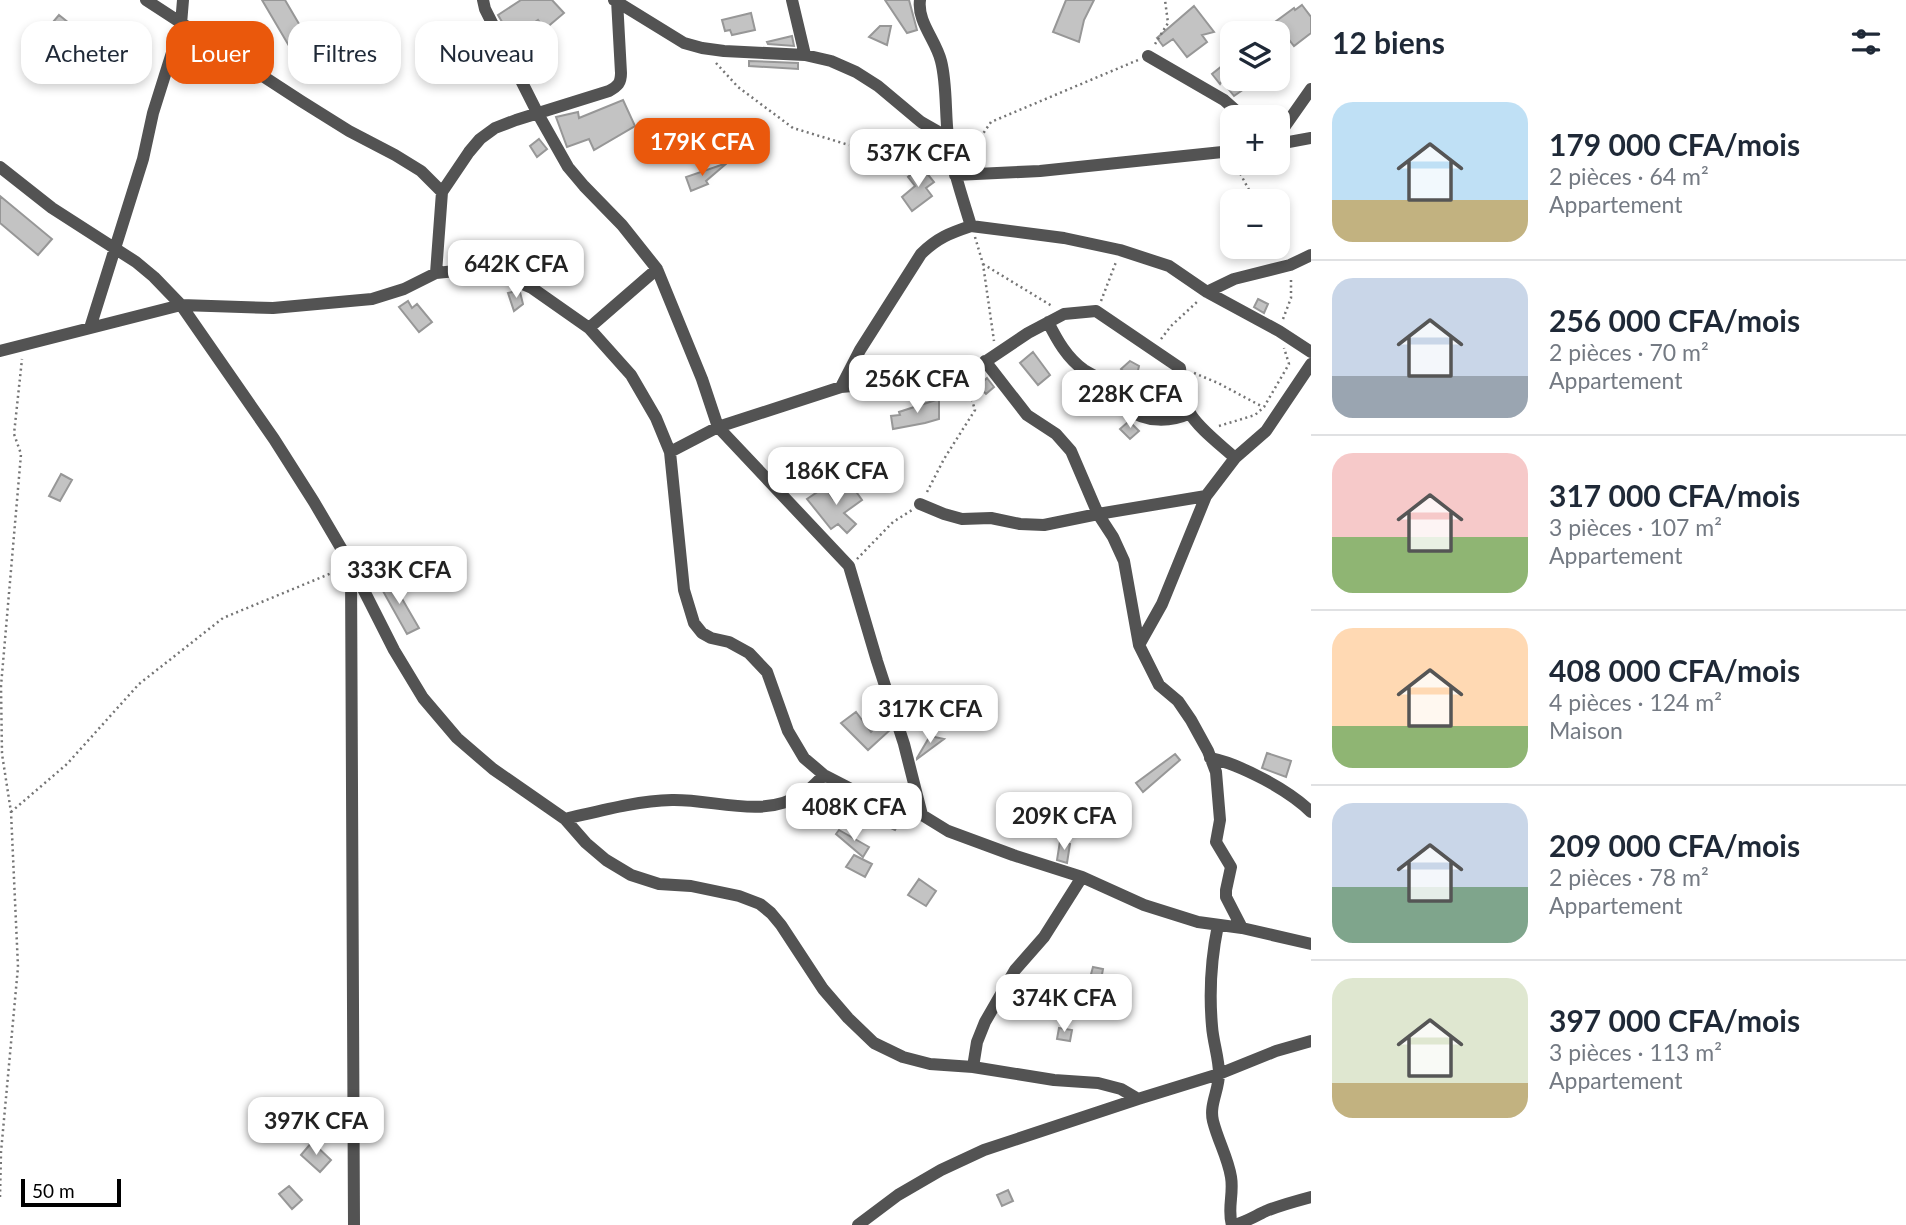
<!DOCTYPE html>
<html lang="fr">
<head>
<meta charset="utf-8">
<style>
  :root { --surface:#fff; --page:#f6f6f7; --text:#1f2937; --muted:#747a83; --line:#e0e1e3; --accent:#ea580c }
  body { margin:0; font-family:Lato,sans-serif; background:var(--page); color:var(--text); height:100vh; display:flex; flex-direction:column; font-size:26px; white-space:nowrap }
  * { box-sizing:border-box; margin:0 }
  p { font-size:23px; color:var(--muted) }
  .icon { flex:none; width:38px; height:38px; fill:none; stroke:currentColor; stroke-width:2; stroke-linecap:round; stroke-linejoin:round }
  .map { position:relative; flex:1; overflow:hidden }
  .sheet { display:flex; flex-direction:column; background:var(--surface); width:595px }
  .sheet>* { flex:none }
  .guide { position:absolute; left:21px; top:21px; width:665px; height:63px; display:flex; gap:14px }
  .tools { position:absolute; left:1220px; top:21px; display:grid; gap:14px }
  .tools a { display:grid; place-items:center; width:70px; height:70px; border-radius:14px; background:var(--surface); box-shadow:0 4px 10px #0003; font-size:35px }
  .scale { position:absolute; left:21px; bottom:18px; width:100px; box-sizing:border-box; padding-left:7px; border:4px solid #000; border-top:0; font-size:19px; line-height:24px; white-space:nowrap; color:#000; -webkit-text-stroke:5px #fff; paint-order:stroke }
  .price { position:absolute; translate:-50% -60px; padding:0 16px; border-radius:14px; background:#fff; color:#222; font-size:23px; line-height:46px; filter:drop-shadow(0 2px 4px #0008) }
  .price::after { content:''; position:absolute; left:50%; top:42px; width:21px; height:16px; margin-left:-10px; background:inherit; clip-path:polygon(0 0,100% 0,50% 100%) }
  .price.current { background:var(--accent); color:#fff }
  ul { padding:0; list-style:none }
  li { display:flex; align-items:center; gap:21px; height:175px; padding:0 21px }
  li+li { border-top:2px solid var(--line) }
  li span { display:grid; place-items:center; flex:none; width:196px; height:140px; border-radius:21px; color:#555 }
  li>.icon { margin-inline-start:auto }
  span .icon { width:84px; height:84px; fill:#fffc; stroke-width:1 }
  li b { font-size:30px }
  h2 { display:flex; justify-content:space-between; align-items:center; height:84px; padding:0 21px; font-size:30px }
  .tag { padding:0 24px; border-radius:21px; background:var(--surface); box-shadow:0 4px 10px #0003; font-size:24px; line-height:63px }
  .tag.current { background:var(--accent); color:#fff }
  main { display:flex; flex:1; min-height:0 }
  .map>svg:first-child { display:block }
</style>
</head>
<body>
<main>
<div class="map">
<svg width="1311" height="1225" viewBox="0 0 1311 1225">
  <rect width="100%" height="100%" fill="#fff"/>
  <path fill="#c3c3c3" stroke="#979797" stroke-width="2" d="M262,0H285L309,41L292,51Z
    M521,0H552L564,13L545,29L538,20L512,39L498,15Z
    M885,0H909L917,30L907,33Z
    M1066,0H1094L1084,20L1079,42L1053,32Z
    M1302,5L1311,17V33L1294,46L1275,22L1294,8L1295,10Z
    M1194,6L1214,32L1202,35L1207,42L1187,57L1173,39L1163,46L1157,38Z
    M751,13L755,30L732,35L730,30L725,31L722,20Z
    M59,15L110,56L99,71L47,29Z
    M880,26H891L887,45L869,37Z
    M792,36L794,46L768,44L767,42Z
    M1232,58L1228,68L1232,73V79H1236L1244,89L1234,96L1222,81L1220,84L1212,74Z
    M749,61L798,63V69L749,66Z
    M623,100L635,126L594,150L589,139L567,147L556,117L578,112L579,118Z
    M539,139L547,149L537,157L530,146Z
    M727,163L706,181L708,184L691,191L686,177Z
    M921,166L934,182L926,188L932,196L912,211L902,197L915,186L908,177Z
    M0,196L52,239L38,255L0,223Z
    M516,291L520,292L523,304L514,311L508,293Z
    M1258,299L1268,304L1264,313L1254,307Z
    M408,301L412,308L417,304L432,322L419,332L399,307Z
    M1033,352L1050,375L1038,385L1020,363Z
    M1130,361L1139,366L1137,375L1131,380L1121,369Z
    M987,378L994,387L986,394L978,386Z
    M939,399V419L925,423L893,429L891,416L900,415L899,412Z
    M1129,421L1139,431L1130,439L1120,429Z
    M61,474L72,480L60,501L49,496Z
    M850,483L862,500L844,513L856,524L847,533L838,524L831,529L807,499L825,487L833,499Z
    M390,578L419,628L407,634L379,584Z
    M856,712L871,732L883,720L889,726L890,730L868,750L841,723Z
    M930,736L944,739L917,759V758Z
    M1267,753L1291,761L1286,777L1262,768Z
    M1175,754L1180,760L1143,792L1136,783Z
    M883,815L901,819L895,830L880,823Z
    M839,830L869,847L863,857L836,834Z
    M1060,841L1070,844L1067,863L1057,860Z
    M854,855L872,864L865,877L846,867Z
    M919,879L936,891L926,906L908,895Z
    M1093,967L1103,969L1101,980L1090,978Z
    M1059,1028L1072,1030L1070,1041L1057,1039Z
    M312,1142L331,1160L320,1172L301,1155Z
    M289,1186L302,1200L292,1209L279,1194Z
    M1008,1190L1013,1201L1002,1206L997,1195Z"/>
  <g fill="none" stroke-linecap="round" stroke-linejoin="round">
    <path stroke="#757575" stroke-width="2.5" stroke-dasharray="2 3.5" stroke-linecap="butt" d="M1155,44L1168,23L1165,0
      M716,63L738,87L793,128L849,145
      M965,160L991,122L1138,60
      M1235,164L1255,201
      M975,237L983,264L994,341
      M1278,242L1285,255
      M983,264L1052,306
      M1101,301L1116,262
      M1283,319L1291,298V278
      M1161,339L1171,326L1198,301
      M1194,373L1218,383L1263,407
      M1219,426L1255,415L1264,407L1289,364L1284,348
      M927,492L944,459L975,410L968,387
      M857,559L893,522L912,510
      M11,812L67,764L139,684L223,618L339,570
      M0,1197L1,1152L18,967L11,812L2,754L1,686L21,454L14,434L22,359"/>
    <path stroke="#535353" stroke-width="12" d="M146,0L301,101L349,131L395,155L421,171L442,192
      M483,0L485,9L538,114L568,167L584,186L622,225L657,269L702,379L718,427L849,566L877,661L904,744L922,815L948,831L1013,855L1082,877L1144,905L1198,922L1242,928L1311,944
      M614,0L684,43L702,48L724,51L805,55L831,61L856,72L878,86L921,122L949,138
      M792,0L805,55
      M920,0C917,22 936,40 941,61C947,84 945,113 948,137C952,168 962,196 971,226L1064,238L1120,250L1169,266L1207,292L1279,331L1311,352
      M1148,56L1224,100L1243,117
      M1278,136L1311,89
      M1278,144L1311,138
      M0,167L52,208L136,262L154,277L181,305L273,308L372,299L404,289L436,273L475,269L506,277L532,288L589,328L657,269
      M955,175L1040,171L1232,151
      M436,273L442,192L469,152L480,139L495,128L516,120L609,91C618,86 621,83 621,73L617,0
      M1207,292L1234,279L1290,265L1311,255
      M1048,322C1057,340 1067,358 1084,370C1090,374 1097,376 1102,381C1112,389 1118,401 1128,409C1146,423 1171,422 1190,413
      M90,328L143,159L153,113L181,24L183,0
      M589,328L631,375L656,418L670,452L684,590L694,623L702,633L711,638L729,642L749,653L767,672L788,731L804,758L824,775L886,807L922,815
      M0,351L181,305L274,439L314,502L351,565L394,650L423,698L457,738L493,769L565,819L586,843L606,860L631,875L659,884L691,886L739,896L760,904L771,913L781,925L823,989L848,1018L874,1043L903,1057L930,1064L973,1067L1054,1080L1098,1083L1121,1089L1138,1099L1219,1074L1276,1051L1311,1041
      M985,361L1027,415L1056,434L1071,451L1098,514L1113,537L1124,561L1139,645
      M841,387L860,350L921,254C937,238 950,233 971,226
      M670,452L718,427L841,387L964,376L1028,333L1064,314L1096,311L1180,368C1182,383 1183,400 1190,413C1197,427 1222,446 1235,458
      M920,504L944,514L962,519L991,518L1020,524L1044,525L1098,514L1206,496
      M351,569L354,1225
      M1210,758C1240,764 1289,790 1311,812
      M565,819C600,811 635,801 672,800C716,799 764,820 804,793C811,789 818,781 824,775
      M1218,925C1211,959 1209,992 1212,1026C1213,1042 1219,1058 1219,1074C1219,1090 1209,1105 1213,1121C1218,1141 1228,1158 1231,1177C1234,1194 1227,1209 1232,1225
      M1242,928L1226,897V890L1231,867L1216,842L1220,820L1216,772L1208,751L1191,720L1178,701L1159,685L1139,645L1162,604L1206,496L1235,458L1266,431L1311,364
      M973,1067L977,1042L985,1022L1015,970L1044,937L1082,877
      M858,1225L898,1195L941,1170L984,1150L1138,1099
      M1234,1225C1246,1222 1255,1216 1266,1211C1281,1205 1296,1201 1311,1197"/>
  </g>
</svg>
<div class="tools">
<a><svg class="icon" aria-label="layers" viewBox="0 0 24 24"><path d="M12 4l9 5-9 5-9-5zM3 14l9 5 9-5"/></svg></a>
<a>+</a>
<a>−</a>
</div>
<div class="scale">50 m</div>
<b class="price current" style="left:702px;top:178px">179K CFA</b>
<b class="price" style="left:918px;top:189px">537K CFA</b>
<b class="price" style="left:516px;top:300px">642K CFA</b>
<b class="price" style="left:917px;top:415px">256K CFA</b>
<b class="price" style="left:1130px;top:430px">228K CFA</b>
<b class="price" style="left:836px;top:507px">186K CFA</b>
<b class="price" style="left:399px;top:606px">333K CFA</b>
<b class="price" style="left:930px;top:745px">317K CFA</b>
<b class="price" style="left:854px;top:843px">408K CFA</b>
<b class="price" style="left:1064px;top:852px">209K CFA</b>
<b class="price" style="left:1064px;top:1034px">374K CFA</b>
<b class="price" style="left:316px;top:1157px">397K CFA</b>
<div class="guide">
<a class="tag">Acheter</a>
<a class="tag current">Louer</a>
<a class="tag">Filtres</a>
<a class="tag">Nouveau</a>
</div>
</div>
<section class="sheet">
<h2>12 biens<svg class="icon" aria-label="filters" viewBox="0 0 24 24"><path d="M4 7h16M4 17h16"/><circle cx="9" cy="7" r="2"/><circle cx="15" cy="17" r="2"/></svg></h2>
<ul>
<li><span style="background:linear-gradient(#bfe0f5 70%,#c2b280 0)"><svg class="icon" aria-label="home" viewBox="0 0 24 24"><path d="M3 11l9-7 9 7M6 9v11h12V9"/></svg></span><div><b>179 000 CFA/mois</b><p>2 pièces · 64 m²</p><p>Appartement</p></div></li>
<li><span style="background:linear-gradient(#c9d6e8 70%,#9aa5b1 0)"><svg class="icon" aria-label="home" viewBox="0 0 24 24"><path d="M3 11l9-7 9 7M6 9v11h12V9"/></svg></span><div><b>256 000 CFA/mois</b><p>2 pièces · 70 m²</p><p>Appartement</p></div></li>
<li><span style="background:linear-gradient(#f6c9c9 60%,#8fb573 0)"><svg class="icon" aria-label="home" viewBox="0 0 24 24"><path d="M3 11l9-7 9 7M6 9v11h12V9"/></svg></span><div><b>317 000 CFA/mois</b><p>3 pièces · 107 m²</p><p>Appartement</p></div></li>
<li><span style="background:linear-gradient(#ffd9b3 70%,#8fb573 0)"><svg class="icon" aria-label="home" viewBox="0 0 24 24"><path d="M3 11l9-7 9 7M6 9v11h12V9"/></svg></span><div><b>408 000 CFA/mois</b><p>4 pièces · 124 m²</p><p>Maison</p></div></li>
<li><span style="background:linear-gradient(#c9d6e8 60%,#7fa58c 0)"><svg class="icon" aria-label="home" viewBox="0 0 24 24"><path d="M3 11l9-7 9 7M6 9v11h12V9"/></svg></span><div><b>209 000 CFA/mois</b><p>2 pièces · 78 m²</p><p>Appartement</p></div></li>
<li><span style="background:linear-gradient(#dfe7d0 75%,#c2b280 0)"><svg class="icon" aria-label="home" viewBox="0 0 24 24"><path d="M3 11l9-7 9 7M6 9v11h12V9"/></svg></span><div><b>397 000 CFA/mois</b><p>3 pièces · 113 m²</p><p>Appartement</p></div></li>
</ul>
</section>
</main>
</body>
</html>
